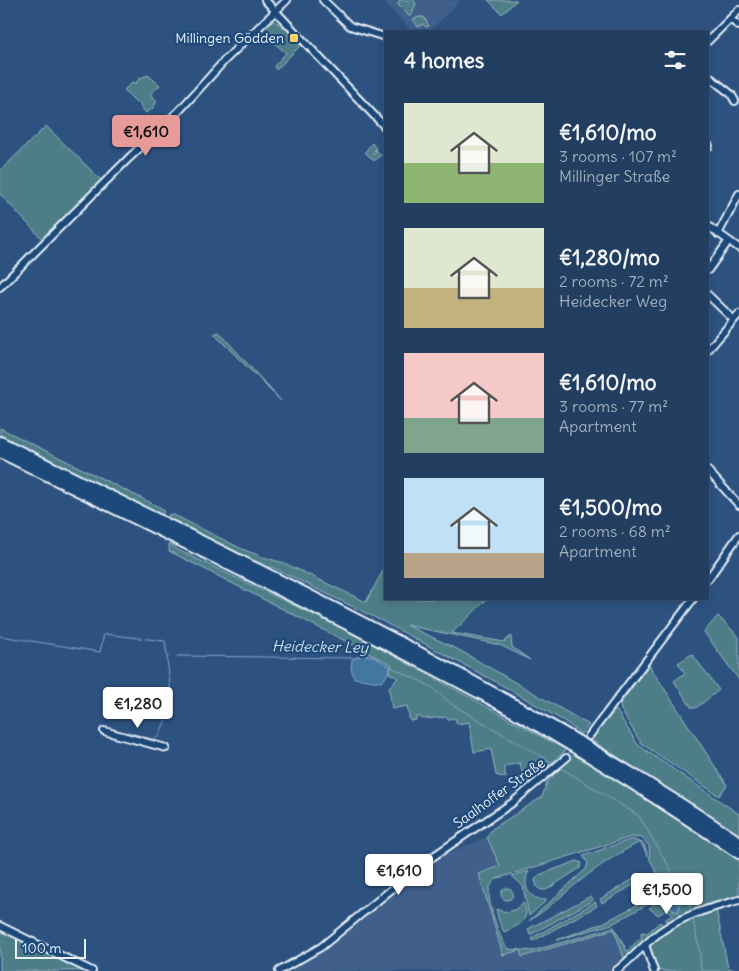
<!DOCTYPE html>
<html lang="en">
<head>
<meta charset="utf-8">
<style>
  :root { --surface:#223e60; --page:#2a4566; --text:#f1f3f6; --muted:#a2aebd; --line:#3f5775; --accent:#e69b98 }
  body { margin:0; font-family:Delius,sans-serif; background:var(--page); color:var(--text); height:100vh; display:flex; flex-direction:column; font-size:19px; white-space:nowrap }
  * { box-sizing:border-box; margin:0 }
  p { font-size:16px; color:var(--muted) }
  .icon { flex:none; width:28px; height:28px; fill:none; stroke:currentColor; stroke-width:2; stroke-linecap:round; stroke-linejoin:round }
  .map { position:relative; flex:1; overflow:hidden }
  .sheet { position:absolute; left:384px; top:30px; width:325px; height:570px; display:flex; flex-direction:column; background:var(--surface); border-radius:0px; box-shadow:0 2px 8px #0003,0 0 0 1px var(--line) }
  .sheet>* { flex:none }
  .scale { position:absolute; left:15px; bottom:12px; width:71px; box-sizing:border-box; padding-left:5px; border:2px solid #e8f1f8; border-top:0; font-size:14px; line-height:18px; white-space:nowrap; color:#e8f1f8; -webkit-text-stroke:4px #1f4a7a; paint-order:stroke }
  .price { position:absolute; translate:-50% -42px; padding:0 11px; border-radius:5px; background:#fff; color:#222; font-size:16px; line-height:32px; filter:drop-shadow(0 1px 2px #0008) }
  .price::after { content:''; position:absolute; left:50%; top:30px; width:15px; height:11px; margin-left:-8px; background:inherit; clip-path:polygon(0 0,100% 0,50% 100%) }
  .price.active { background:var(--accent); color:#111 }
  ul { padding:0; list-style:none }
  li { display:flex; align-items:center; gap:15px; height:125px; padding:0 20px }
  li span { display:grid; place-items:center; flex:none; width:140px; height:100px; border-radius:0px; color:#555 }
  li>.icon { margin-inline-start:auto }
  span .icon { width:60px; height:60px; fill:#fffc; stroke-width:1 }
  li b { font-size:21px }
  h2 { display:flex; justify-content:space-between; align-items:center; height:60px; padding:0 20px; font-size:21px }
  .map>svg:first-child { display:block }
</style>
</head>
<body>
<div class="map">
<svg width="739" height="971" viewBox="0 0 739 971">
  <rect width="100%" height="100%" fill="#2d5280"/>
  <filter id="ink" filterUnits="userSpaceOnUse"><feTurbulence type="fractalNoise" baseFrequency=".02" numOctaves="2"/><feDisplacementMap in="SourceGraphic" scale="10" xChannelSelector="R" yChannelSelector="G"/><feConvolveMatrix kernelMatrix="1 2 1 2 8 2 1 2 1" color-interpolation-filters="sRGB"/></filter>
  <g filter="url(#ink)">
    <path fill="#415e8a" d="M382,0H461L430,31H412Z
      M487,837L500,866L479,874L503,955L520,950L523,957L614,929L624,958L629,964L620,971H281L319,949L425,862Z"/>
    <path fill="#4e7d87" stroke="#9bb7c0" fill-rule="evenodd" d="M399,0H413L416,3L411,16H409L398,5Z
      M488,0H517L502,14Z
      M419,17H424L429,26L426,27L423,24L418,27L413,19Z
      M269,21C281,19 294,38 301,45L276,70L274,66L286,53L272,41L276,37L265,25Z
      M148,75L160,85L150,94L157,101L153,108L146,113L140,106L141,104L136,102L124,90L133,82L135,84L140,78Z
      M46,126L104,183L45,242L0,194V171Z
      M372,143L376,149L372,153L374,155L376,150L381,155L374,161L365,152Z
      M219,332L281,401L214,334Z
      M0,428L163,509V516L0,436Z
      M172,514L242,549L263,557L284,563L366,602L385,567V599H487L452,633L504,642L511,636L512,647L530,660L500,645L406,625L459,650L589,725L581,734L564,721L500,684L380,620L272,567L266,568L169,519L168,515Z
      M169,543L178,550L352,633L566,750L525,786L520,763L504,766L506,778L496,775L491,749L474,752L469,722L457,724L455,718L448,719L447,717L422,719L421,717H416V720L410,721L407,706L392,709L389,687L398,678L389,673L392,665L169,551Z
      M718,616L739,637V680L704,632Z
      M692,654L719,690L696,708L691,707L674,681L685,673L678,663Z
      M649,665L727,785L719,796L641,743L621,710L620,704Z
      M616,710L638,745L739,814V836L590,739Z
      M574,754L656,804L739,860V896L694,909L666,922V919L672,915L670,911L666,910L658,915L649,908L661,899L662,892L666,889L650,860L649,846L642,838L631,837L496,879C492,883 489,887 489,893C488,903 501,943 508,949L532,951L614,927L627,951L642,937L640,934L642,932L647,933L660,922L663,925L624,958L614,929L522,957L520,950L503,955L479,874L500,866L487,837L492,829L542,797L547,782ZM674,894L680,906L679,910L674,911L666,903L665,896Z
      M632,839L644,844L648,856L640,842C620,852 599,866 581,880C563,894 548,909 529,921L586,869L588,863L583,856Z
      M577,861L582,863L580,868L546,890H541L537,887L535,880L539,875Z
      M529,871C521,886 529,900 547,900L529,916L523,886L512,876Z
      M642,874L645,878L602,903L600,899Z
      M501 894a6 6 0 1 1 12 0a6 6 0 1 1-12 0Z
      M658,894L655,900L612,924L557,940L603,923Z
      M591,896L593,900L530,935L528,929Z
      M523,902C532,919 519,926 504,932L499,921L496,909C507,914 516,912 523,902Z
      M595,902L597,906L533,941L532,938Z
      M716,909L728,968L739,971H653L646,949C670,928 686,919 716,909Z
      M0,926L87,971H0Z"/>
    <path fill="#4377a0" stroke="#85a8c3" d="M362,655L372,656L391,667L384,680L381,682L354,678L351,668L352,660Z
      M671,893L680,906L678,912L674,911L665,900L666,894Z"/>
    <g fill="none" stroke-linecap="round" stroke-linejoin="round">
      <path stroke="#85a8c3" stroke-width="1" d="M0,636L100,652L104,634L165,641L167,656H169
        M177,656L355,658L362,655
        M387,665L430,686L453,705L553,763
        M128,732L152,739L158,737L172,707L167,657
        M561,768L639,816L669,867L691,909
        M693,919L700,954L701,971"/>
      <path stroke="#496a92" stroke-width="6" stroke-dasharray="6 3" stroke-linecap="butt" d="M566,758L589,736"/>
      <defs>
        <path id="minor" d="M265,0L385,127
          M323,0L350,26L385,37
          M730,19L739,26
          M708,41L739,10
          M708,76L731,94L735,101
          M708,145L709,146
          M708,226L739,248
          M718,234L739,194
          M708,270L728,242
          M0,287L129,158L179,111L225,60L287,0
          M708,295L734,320
          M708,350L739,314
          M708,471L739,505
          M708,579L739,535
          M104,731L166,748
          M589,736L693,599
          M0,926L92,971
          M645,945L654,971
          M279,971L321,947L425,862L512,803L566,758
          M616,971C632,959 644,944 660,932C683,915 711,908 739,900"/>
        <path id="highway" d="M0,442C251,566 506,686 739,842
          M0,452C161,531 322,609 480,693C569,741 655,797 739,853"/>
      </defs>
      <use href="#minor" stroke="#e8f1f8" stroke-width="10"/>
      <use href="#highway" stroke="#e8f1f8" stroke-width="14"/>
      <use href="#minor" stroke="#1f4a7a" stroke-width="6"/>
      <use href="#highway" stroke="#1f4a7a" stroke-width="10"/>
    </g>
  </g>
  <rect fill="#ffd166" stroke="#1f4a7a" stroke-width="2" x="289" y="33" width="10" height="10" rx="2.5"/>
  <g text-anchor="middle" stroke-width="4.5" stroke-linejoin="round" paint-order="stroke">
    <g font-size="14" fill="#e8f1f8" stroke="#1f4a7a" text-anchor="end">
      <text x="284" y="43">Millingen Gödden</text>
    </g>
    <g font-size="14" fill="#e8f1f8" stroke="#1f4a7a">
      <text transform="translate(499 793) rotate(-36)" y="5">Saalhoffer Straße</text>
    </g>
    <g font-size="15" font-style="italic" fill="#cfdfeb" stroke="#1f4a7a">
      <text transform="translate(320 647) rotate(1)" y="5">Heidecker Ley</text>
    </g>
  </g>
</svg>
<div class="scale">100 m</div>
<b class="price active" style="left:146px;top:157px">€1,610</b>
<b class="price" style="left:138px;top:729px">€1,280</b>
<b class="price" style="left:399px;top:896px">€1,610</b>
<b class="price" style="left:667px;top:915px">€1,500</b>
<section class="sheet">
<h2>4 homes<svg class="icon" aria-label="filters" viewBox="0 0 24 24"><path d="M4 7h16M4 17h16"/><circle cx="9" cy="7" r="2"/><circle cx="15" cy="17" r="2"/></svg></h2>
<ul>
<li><span style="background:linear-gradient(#dfe7d0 60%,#8fb573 0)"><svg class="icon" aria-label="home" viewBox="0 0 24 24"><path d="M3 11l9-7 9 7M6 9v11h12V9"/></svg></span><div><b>€1,610/mo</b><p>3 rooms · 107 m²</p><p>Millinger Straße</p></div></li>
<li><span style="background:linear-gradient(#dfe7d0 60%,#c2b280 0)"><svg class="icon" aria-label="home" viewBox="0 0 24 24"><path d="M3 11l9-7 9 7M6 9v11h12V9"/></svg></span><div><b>€1,280/mo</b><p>2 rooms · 72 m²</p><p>Heidecker Weg</p></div></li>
<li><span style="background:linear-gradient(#f6c9c9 65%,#7fa58c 0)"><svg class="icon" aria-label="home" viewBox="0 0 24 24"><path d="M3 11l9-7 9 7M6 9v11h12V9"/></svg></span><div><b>€1,610/mo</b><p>3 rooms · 77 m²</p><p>Apartment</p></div></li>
<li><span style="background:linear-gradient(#bfe0f5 75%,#b9a48a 0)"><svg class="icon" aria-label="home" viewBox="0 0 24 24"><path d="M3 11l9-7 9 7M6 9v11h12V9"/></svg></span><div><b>€1,500/mo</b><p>2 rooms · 68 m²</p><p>Apartment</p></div></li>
</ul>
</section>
</div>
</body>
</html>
